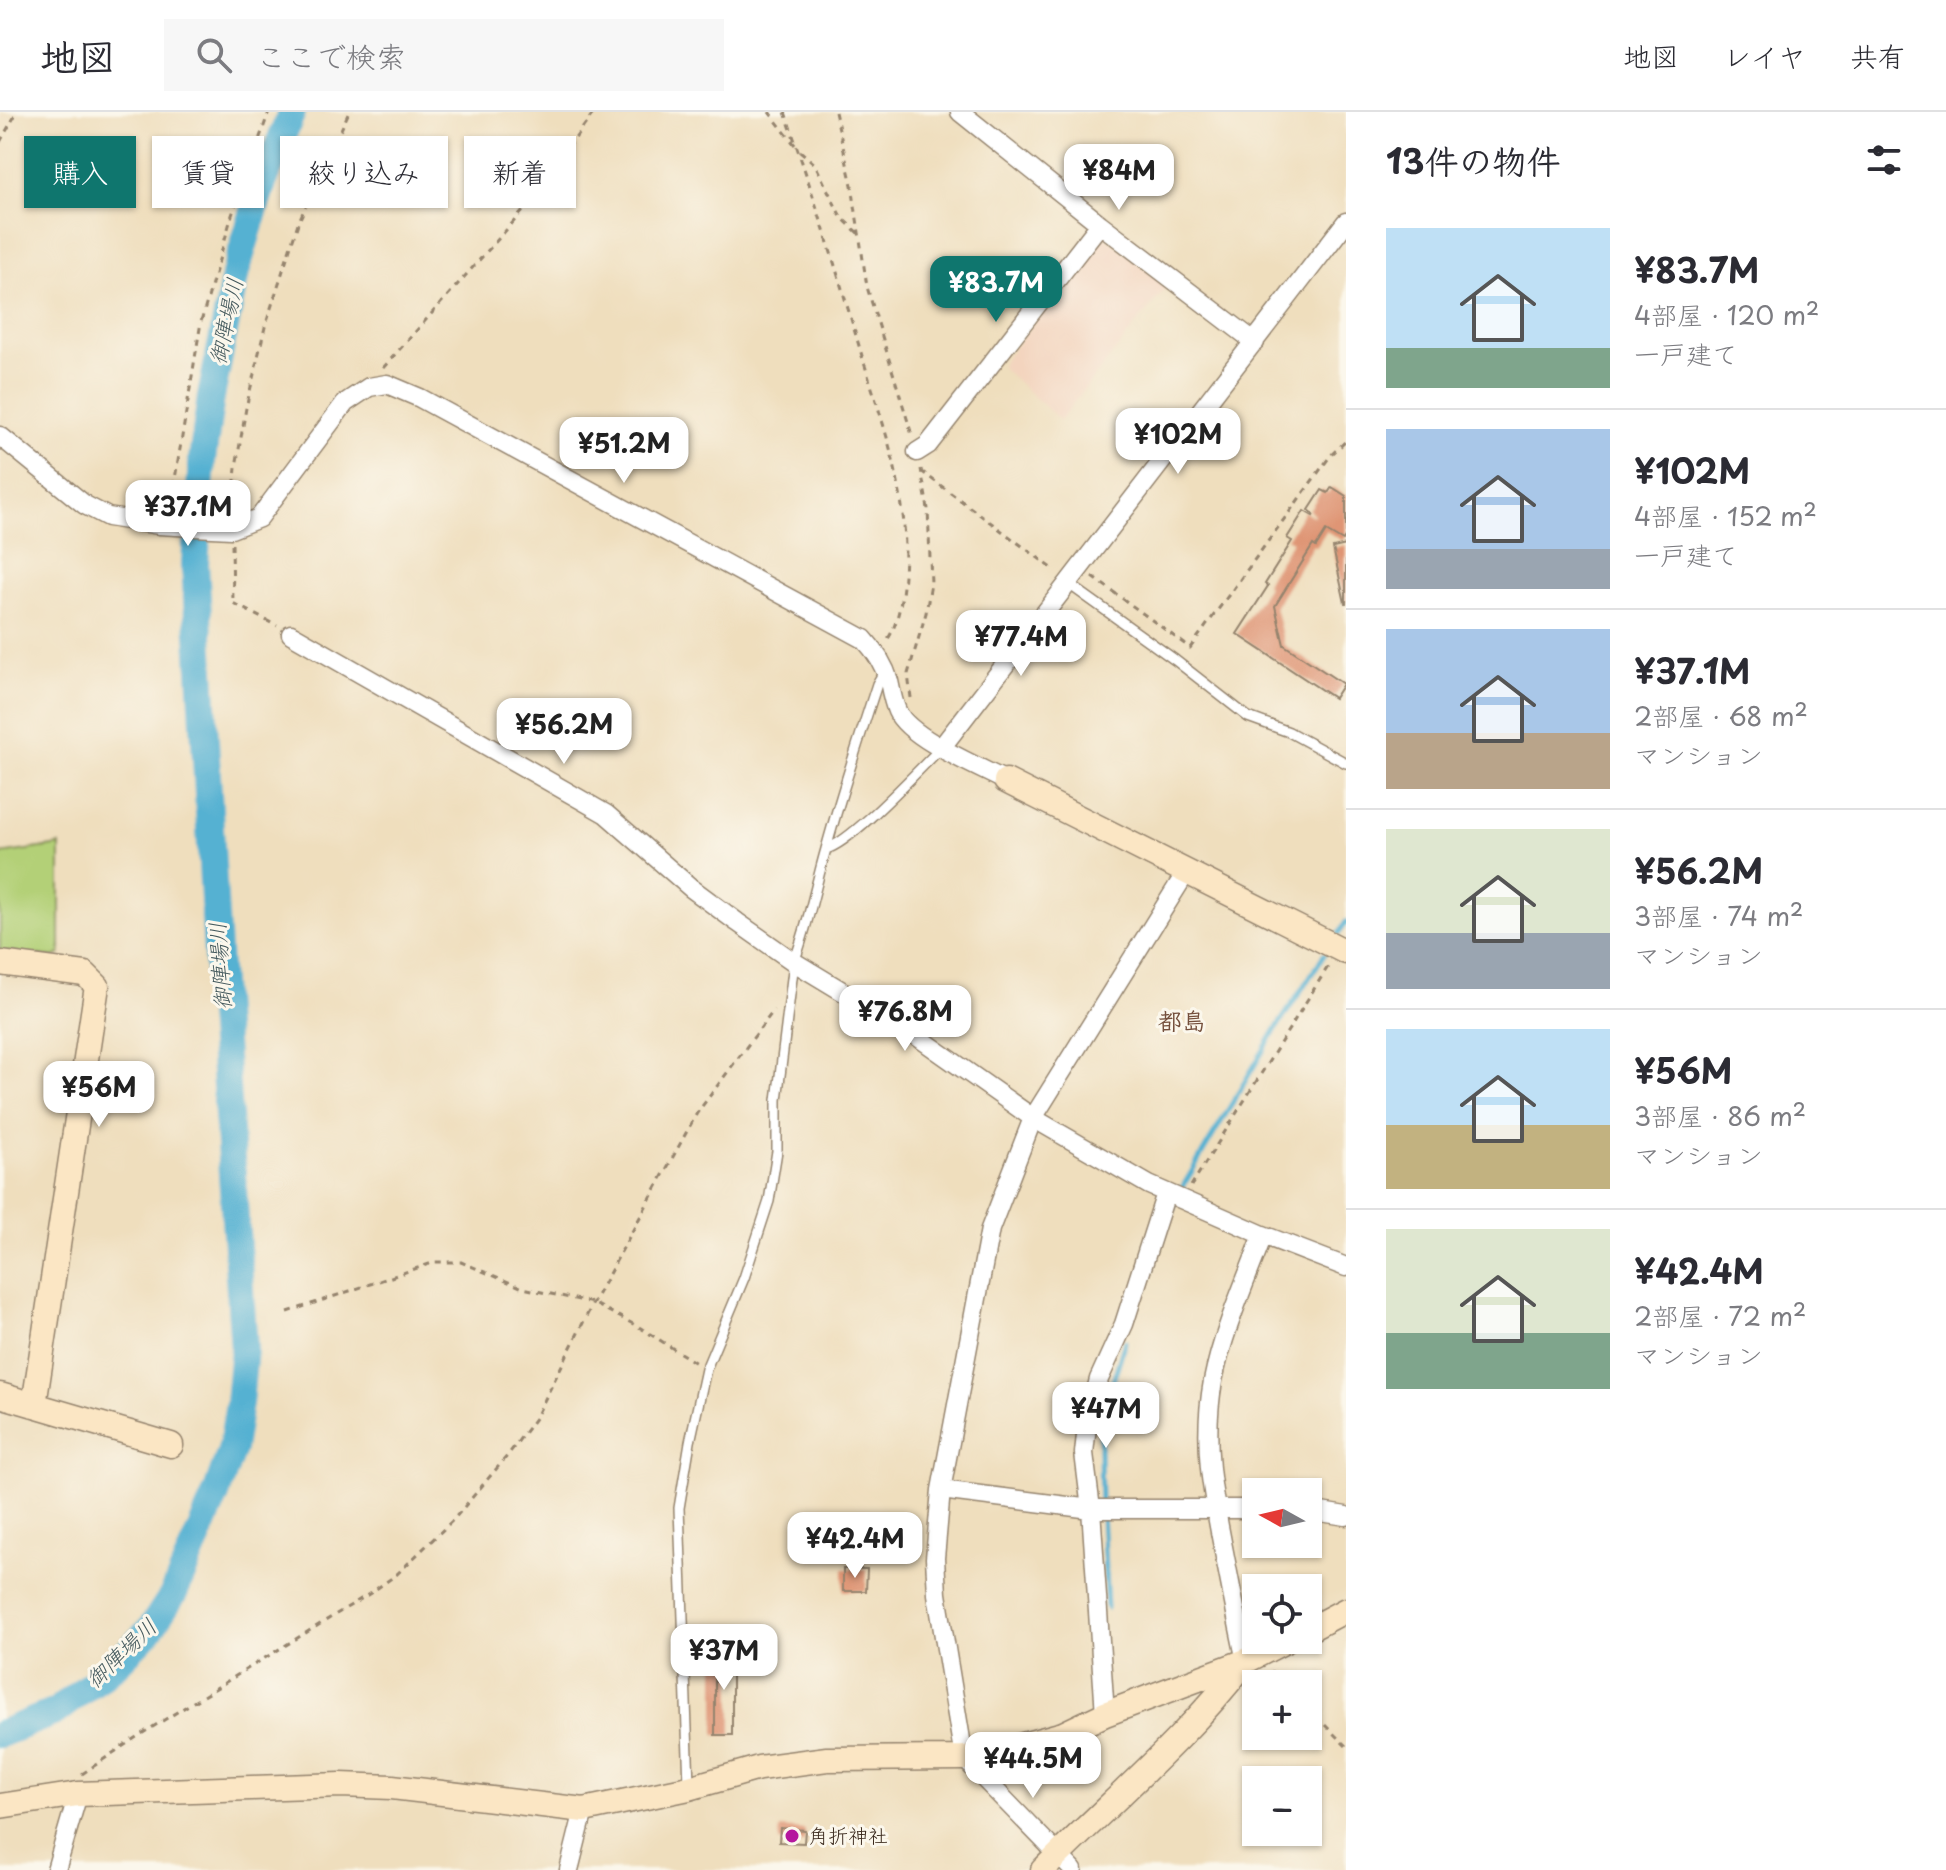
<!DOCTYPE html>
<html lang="ja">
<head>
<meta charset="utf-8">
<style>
  :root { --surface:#fff; --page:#f7f7f7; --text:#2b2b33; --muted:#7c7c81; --line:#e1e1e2; --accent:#0f766e }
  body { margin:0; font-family:"Playpen Sans","Klee One",sans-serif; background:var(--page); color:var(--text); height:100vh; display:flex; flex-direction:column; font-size:30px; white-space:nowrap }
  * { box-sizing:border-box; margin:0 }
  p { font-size:26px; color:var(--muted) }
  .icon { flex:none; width:44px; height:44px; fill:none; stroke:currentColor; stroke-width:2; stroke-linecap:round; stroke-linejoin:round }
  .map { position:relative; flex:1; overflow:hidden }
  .details { display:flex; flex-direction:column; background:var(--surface); width:600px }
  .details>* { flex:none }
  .guide { position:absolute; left:24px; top:24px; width:760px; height:72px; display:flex; gap:16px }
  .needle { width:52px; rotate:278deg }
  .controls { position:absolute; left:1242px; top:1366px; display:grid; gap:16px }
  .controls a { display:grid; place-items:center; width:80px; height:80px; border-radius:0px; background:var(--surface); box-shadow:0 2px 6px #0004; font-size:40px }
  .price { position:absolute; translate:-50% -68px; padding:0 18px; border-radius:16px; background:#fff; color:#222; font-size:26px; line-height:52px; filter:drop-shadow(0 2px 4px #0008) }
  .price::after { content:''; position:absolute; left:50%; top:48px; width:24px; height:18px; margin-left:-12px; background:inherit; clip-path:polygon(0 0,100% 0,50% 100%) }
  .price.current { background:var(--accent); color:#fff }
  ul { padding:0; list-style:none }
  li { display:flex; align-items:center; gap:24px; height:200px; padding:0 40px }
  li+li { border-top:2px solid var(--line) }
  li span { display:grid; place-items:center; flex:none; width:224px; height:160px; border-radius:0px; color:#555 }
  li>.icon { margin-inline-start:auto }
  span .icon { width:96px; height:96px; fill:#fffc; stroke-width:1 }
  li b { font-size:34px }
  h2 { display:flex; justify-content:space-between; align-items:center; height:96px; padding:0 40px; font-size:34px }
  .tag { padding:0 28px; border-radius:0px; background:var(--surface); box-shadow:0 2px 6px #0004; font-size:28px; line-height:72px }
  .tag.current { background:var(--accent); color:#fff }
  header { display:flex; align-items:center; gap:48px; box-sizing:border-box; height:112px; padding:0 40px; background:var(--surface); border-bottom:2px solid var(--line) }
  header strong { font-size:38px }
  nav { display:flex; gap:44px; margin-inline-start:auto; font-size:28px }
  .search { width:560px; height:72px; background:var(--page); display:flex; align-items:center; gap:20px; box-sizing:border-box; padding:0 28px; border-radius:0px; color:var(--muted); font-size:30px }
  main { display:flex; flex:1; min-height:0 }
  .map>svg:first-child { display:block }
</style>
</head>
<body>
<header>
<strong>地図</strong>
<div class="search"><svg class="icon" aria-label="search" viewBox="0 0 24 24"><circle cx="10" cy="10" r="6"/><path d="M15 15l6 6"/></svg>ここで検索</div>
<nav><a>地図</a><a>レイヤ</a><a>共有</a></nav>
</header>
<main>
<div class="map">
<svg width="1346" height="1758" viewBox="0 0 1346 1758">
  <rect width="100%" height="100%" fill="#fbf7ec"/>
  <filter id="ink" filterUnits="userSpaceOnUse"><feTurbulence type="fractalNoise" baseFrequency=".0125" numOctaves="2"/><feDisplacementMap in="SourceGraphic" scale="16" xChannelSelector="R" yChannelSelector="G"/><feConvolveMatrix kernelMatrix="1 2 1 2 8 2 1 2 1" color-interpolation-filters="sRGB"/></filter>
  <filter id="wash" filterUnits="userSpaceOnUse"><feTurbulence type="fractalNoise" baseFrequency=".006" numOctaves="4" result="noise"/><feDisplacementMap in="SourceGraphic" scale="32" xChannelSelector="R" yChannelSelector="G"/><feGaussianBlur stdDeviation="1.8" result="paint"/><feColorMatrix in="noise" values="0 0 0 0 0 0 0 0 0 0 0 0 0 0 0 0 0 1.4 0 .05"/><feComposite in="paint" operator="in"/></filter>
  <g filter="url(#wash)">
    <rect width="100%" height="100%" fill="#efdebd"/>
    <path fill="#f3d4be" d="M1105,125L1167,174L1060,308L1000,254L1101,126Z"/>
    <path fill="#b3d077" stroke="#777d4a" stroke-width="2" d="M60,733V842L54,845L0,839V742Z"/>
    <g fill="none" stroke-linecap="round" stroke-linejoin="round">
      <path stroke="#54b1d2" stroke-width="5" d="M1339,821L1346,810
        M1179,1081L1276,917L1324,843
        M1149,1164L1175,1090
        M1101,1392L1100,1337L1102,1305L1125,1230
        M1102,1402L1107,1496"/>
      <path stroke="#54b1d2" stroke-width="28" d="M0,1622L55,1600L112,1556L150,1518L174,1481L216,1382L232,1336L239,1291L244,1237L218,857L195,452L202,348L211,285L236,159L261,76L292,0"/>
    </g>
    <g id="blocks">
      <path fill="#df9574" d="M1332,375L1346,384V424L1343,429L1326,419L1316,435L1313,433L1275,494L1284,533L1343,572L1334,586L1237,522L1268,474L1265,472L1292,429L1287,426L1304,399L1313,404L1314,402L1309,398L1322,378L1328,381Z
        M1346,433V491H1345L1333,436Z
        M843,1457H867L866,1479H843Z
        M715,1536H732V1623H715Z
        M780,1716L805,1718L804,1731L779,1730Z"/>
    </g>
  </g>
  <g filter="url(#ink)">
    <use href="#blocks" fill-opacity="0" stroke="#95846e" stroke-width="2"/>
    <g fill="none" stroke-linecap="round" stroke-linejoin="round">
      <defs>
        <path id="lane" d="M1069,472L1175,548L1248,605L1289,620L1346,651
          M826,737C852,730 918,658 941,636
          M689,1672L679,1396L690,1330L706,1257L744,1166L769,1089L777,1039V988L794,850C808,814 815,775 826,737C841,682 859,627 877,572L885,558"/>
        <path id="street" d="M960,0L1100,112L1255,230
          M0,324L85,393L108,405L159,413L231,417L259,406L345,291L369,275L387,272L420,286L864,527C876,540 884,552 889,569C891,579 893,590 897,599C909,626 979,655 1006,669
          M917,340L928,333L1100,112
          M291,522L606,702L691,776L737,810L794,850L918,925L1033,1006L1149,1073L1263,1123L1346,1155
          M941,636L1346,110
          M941,1378L1091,1397H1256
          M1308,1398L1346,1404
          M1246,1549C1238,1513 1231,1476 1224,1440C1212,1380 1202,1330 1213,1269C1223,1219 1245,1171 1263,1123
          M1105,1602L1091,1397L1084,1341L1087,1314L1099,1267L1124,1212L1166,1081
          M56,1758L78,1682
          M569,1758L584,1698
          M1073,1758L964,1646L937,1482L935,1446L941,1378L990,1117L1033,1006L1187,759"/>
        <path id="secondary" d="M1006,669L1346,840
          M0,851L85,862L97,874L34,1293
          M0,1283L171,1333
          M1308,1518L1346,1498
          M0,1694L78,1682L341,1673L392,1675L584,1698L689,1676L759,1656L827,1647L964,1646L993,1641L1063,1622L1105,1602L1246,1549L1287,1528
          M1043,1758C1110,1690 1186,1627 1244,1551"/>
      </defs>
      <use href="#lane" stroke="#95846e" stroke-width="12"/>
      <use href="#street" stroke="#95846e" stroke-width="21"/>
      <use href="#secondary" stroke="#95846e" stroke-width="27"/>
      <path stroke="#95846e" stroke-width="3" stroke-dasharray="6 6" stroke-linecap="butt" d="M769,0L795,33
        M785,0C813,81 838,162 862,244C878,296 897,349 903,403C907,434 906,503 887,528
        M835,0L852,73L867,175L912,323
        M0,30L17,0
        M800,39L815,52L841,105L859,122
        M383,256L524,98L594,0
        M921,359L1056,459
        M164,397L175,367L201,210L232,103L269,0
        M233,397L236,355L246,296L265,215L298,111L349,0
        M232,432L233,491L277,514
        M1093,465L1190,536L1331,343L1346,329
        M911,586L908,562L926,501L931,471L928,397L921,357
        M1191,1074L1329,853
        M288,1200L435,1150H461L523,1176L593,1191L639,1215L696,1251
        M1271,1559L1284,1572
        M1308,1596L1346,1634
        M82,1662L138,1624L369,1482L396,1463L454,1407L508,1343L536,1305L593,1191L697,1001L774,898"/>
      <use href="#lane" stroke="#fff" stroke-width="9"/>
      <use href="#street" stroke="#fff" stroke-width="18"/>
      <use href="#secondary" stroke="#fbe6c4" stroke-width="24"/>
    </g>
  </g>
  <circle fill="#b5179e" stroke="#fbf7ec" stroke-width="3" cx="792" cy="1724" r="8"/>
  <g text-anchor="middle" stroke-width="6" stroke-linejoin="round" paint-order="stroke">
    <g font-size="20" fill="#3b2a1e" stroke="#fbf7ec" text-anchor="start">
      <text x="808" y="1731">角折神社</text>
    </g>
    <g font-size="22" font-style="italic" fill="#44595d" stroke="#fbf7ec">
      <text transform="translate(226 209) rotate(-78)" y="8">御陣場川</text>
      <text transform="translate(220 854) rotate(-94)" y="8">御陣場川</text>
      <text transform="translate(121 1541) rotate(-44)" y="8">御陣場川</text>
    </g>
    <g font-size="24" font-weight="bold" fill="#744f3c" stroke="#fbf7ec">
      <text x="1182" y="918">都島</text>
    </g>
  </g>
</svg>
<div class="controls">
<a><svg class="needle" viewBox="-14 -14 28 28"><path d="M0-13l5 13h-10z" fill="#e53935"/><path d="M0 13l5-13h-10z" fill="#7c7c81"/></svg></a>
<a><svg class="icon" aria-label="locate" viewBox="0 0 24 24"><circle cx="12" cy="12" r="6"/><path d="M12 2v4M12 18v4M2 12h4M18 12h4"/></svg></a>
<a>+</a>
<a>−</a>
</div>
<b class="price" style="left:1119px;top:100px">¥84M</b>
<b class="price current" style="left:996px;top:212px">¥83.7M</b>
<b class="price" style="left:1178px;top:364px">¥102M</b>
<b class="price" style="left:624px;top:373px">¥51.2M</b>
<b class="price" style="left:188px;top:436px">¥37.1M</b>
<b class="price" style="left:1021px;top:566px">¥77.4M</b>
<b class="price" style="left:564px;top:654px">¥56.2M</b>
<b class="price" style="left:905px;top:941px">¥76.8M</b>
<b class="price" style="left:99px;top:1017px">¥56M</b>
<b class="price" style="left:1106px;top:1338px">¥47M</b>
<b class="price" style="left:855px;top:1468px">¥42.4M</b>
<b class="price" style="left:724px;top:1580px">¥37M</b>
<b class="price" style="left:1033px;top:1688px">¥44.5M</b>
<div class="guide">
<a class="tag current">購入</a>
<a class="tag">賃貸</a>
<a class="tag">絞り込み</a>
<a class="tag">新着</a>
</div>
</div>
<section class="details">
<h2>13件の物件<svg class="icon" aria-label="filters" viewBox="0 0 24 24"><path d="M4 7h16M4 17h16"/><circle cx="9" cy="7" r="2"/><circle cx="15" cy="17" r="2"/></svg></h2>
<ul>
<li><span style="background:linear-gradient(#bfe0f5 75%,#7fa58c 0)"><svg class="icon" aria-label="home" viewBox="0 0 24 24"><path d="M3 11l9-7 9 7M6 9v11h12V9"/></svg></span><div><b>¥83.7M</b><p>4部屋 · 120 m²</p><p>一戸建て</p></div></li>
<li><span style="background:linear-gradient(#a9c7e8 75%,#9aa5b1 0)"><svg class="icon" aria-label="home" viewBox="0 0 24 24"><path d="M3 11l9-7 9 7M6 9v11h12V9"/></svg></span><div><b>¥102M</b><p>4部屋 · 152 m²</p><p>一戸建て</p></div></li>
<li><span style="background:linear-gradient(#a9c7e8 65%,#b9a48a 0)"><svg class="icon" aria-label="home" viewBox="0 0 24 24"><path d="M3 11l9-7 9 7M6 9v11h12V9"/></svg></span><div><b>¥37.1M</b><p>2部屋 · 68 m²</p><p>マンション</p></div></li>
<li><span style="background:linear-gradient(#dfe7d0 65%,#9aa5b1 0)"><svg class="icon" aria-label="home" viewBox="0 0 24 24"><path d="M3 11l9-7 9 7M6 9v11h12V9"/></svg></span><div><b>¥56.2M</b><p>3部屋 · 74 m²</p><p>マンション</p></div></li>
<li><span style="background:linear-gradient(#bfe0f5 60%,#c2b280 0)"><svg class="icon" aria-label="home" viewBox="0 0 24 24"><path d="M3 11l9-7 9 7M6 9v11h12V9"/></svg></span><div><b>¥56M</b><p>3部屋 · 86 m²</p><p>マンション</p></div></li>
<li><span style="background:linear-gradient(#dfe7d0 65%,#7fa58c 0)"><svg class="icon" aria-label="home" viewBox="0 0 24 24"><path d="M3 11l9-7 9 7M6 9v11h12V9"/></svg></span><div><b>¥42.4M</b><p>2部屋 · 72 m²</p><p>マンション</p></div></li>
</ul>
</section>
</main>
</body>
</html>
